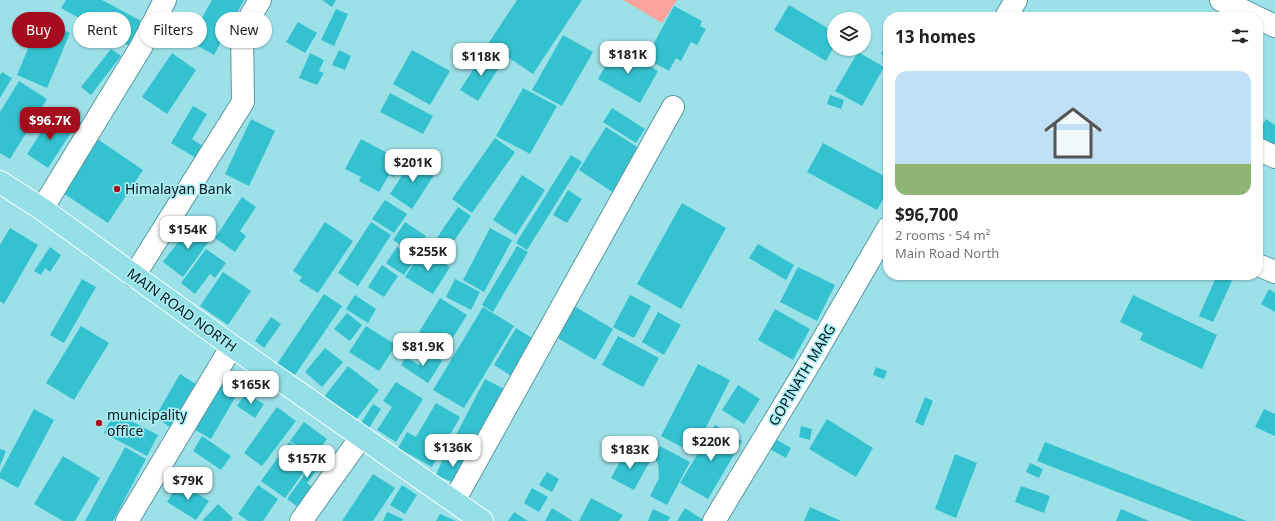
<!DOCTYPE html>
<html lang="en">
<head>
<meta charset="utf-8">
<style>
  :root { --surface:#fff; --page:#f2f2f2; --text:#222; --muted:#767676; --accent:#a50d1e }
  body { margin:0; font-family:"Noto Sans",sans-serif; background:var(--page); color:var(--text); height:100vh; display:flex; flex-direction:column; font-size:15px; white-space:nowrap }
  * { box-sizing:border-box; margin:0 }
  p { font-size:13px; color:var(--muted) }
  .icon { flex:none; width:22px; height:22px; fill:none; stroke:currentColor; stroke-width:2; stroke-linecap:round; stroke-linejoin:round }
  .map { position:relative; flex:1; overflow:hidden }
  .details { position:absolute; left:883px; top:12px; width:380px; height:268px; display:flex; flex-direction:column; background:var(--surface); border-radius:16px; box-shadow:0 1px 3px #0004 }
  .details>* { flex:none }
  .banner { position:absolute; left:12px; top:12px; width:380px; height:36px; display:flex; gap:8px }
  .buttons { position:absolute; left:827px; top:12px; display:grid; gap:8px }
  .buttons a { display:grid; place-items:center; width:44px; height:44px; border-radius:50%; background:var(--surface); box-shadow:0 1px 3px #0004; font-size:20px }
  .price { position:absolute; translate:-50% -34px; padding:0 9px; border-radius:8px; background:#fff; color:#222; font-size:13px; line-height:26px; filter:drop-shadow(0 1px 2px #0008) }
  .price::after { content:''; position:absolute; left:50%; top:24px; width:12px; height:9px; margin-left:-6px; background:inherit; clip-path:polygon(0 0,100% 0,50% 100%) }
  .price.current { background:var(--accent); color:#fff }
  ul { padding:0; list-style:none }
  li { display:grid; align-content:center; gap:8px; height:212px; padding:0 12px }
  li span { display:grid; place-items:center; height:124px; border-radius:12px; color:#555 }
  li>.icon { margin-inline-start:auto }
  span .icon { width:72px; height:72px; fill:#fffc; stroke-width:1 }
  li b { font-size:17px }
  h2 { display:flex; justify-content:space-between; align-items:center; height:48px; padding:0 12px; font-size:17px }
  .pill { padding:0 14px; border-radius:18px; background:var(--surface); box-shadow:0 1px 3px #0004; font-size:14px; line-height:36px }
  .pill.current { background:var(--accent); color:#fff }
  .map>svg:first-child { display:block }
</style>
</head>
<body>
<div class="map">
<svg width="1275" height="521" viewBox="0 0 1275 521">
  <rect width="100%" height="100%" fill="#9de1e8"/>
  <path fill="#fba39c" d="M623,0H677L662,23Z"/>
  <path fill="#34c2d0" d="M66,0H102L143,22L129,46L61,8Z
    M212,0H244L214,55L189,41Z
    M322,0H336L332,7Z
    M517,0H582L533,74L488,44Z
    M789,5L834,32V47L826,61L774,30Z
    M674,6L702,21L700,26L706,29L697,45L691,42L681,61L676,58L669,71L646,58Z
    M336,9L348,14L334,46L321,40Z
    M40,20L70,33L47,88L17,75Z
    M298,22L317,33L305,53L286,42Z
    M563,35L593,52L562,106L532,90Z
    M886,45L888,46V58L881,54Z
    M616,47L658,71L640,103L598,79Z
    M111,49L121,56L91,95L81,87Z
    M339,50L351,56L345,70L332,65Z
    M412,50L450,71L430,105L393,84Z
    M858,52L884,67L862,106L835,91Z
    M172,53L196,70L167,114L142,97Z
    M310,53L324,60L319,71L324,73L317,85L299,78Z
    M484,53L501,64L478,101L460,90Z
    M2,72L12,78L0,98V75Z
    M19,81L47,99L10,159L0,153V112Z
    M523,88L557,106L530,154L496,136Z
    M390,93L433,116L423,134L380,112Z
    M830,95L844,100L841,109L827,104Z
    M193,106L207,114L192,139L203,146L196,158L171,143Z
    M612,108L645,129L636,143L603,122Z
    M53,114L74,128L48,168L27,154Z
    M251,119L275,131L249,186L225,174Z
    M1266,119L1275,125V157L1258,147V132Z
    M606,127L645,152L617,195L579,170Z
    M96,138L143,170L108,223L60,191Z
    M495,138L515,152L472,213L452,199Z
    M361,139L402,161L394,177L389,175L379,192L359,181L361,177L345,169Z
    M823,143L888,178V190L877,210L807,172Z
    M571,155L582,162L527,250L516,243Z
    M414,157L436,172L412,209L390,194Z
    M522,175L545,190L516,235L493,220Z
    M568,190L582,199L567,223L553,215Z
    M242,197L256,207L240,231L246,236L235,252L215,238Z
    M385,200L407,214L394,233L372,219Z
    M682,203L726,228L681,309L637,284Z
    M458,207L471,216L447,251L434,242Z
    M193,222L212,237L183,277L163,262Z
    M325,222L353,241L318,293L299,281L302,277L293,271Z
    M371,222L391,235L358,286L338,273Z
    M405,222L426,236L414,254L393,240Z
    M10,228L38,245L4,304L0,301V245Z
    M490,228L512,240L484,292L463,280Z
    M758,244L794,265L786,280L749,258Z
    M517,246L528,252L493,312L482,305Z
    M50,247L61,255L50,272L45,268L41,275L34,271Z
    M397,247L415,259L404,275L386,263Z
    M206,249L226,263L215,278L210,274L195,294L181,283Z
    M422,250L450,267L433,294L405,277Z
    M382,265L398,276L384,297L368,287Z
    M798,267L835,285L817,321L780,302Z
    M223,272L251,291L228,325L200,306Z
    M1217,275L1232,281L1213,322L1199,316Z
    M82,279L96,287L64,343L50,335Z
    M455,279L480,292L471,310L446,297Z
    M1269,289L1275,293V312L1261,304Z
    M324,294L342,306L295,375L277,364Z
    M355,295L376,309L368,323L346,309Z
    M630,295L651,306L634,338L613,327Z
    M1133,295L1217,335L1202,369L1140,340L1143,333L1120,322Z
    M440,298L467,315L446,349L419,332Z
    M574,306L613,329L595,360L556,337Z
    M483,307L514,326L464,408L433,390Z
    M775,309L810,329L793,360L758,340Z
    M658,312L681,325L664,355L642,342Z
    M347,313L362,325L350,341L334,329Z
    M271,317L281,324L264,348L255,341Z
    M81,326L109,343L74,400L46,383Z
    M366,326L396,345L379,371L349,352Z
    M516,328L535,340L513,377L494,365Z
    M618,336L659,358L643,387L602,365Z
    M430,342L447,353L443,359L427,348Z
    M325,348L343,362L322,387L305,372Z
    M428,351L442,361L428,383L401,365L406,357L419,365Z
    M698,364L730,380L693,453L661,436Z
    M348,366L379,390L355,421L324,397Z
    M876,367L887,371L884,379L873,375Z
    M225,371L244,382L211,439L192,428Z
    M180,374L196,384L170,427L155,417Z
    M485,379L508,391L478,449L455,437Z
    M396,382L423,399L396,442L377,430L392,407L383,401Z
    M738,385L760,399L744,424L722,410Z
    M246,393L264,404L255,418L237,406Z
    M925,397L933,401L923,426L915,422Z
    M436,403L460,417L432,467L398,448L407,432L416,437Z
    M373,404L381,409L367,431L359,426Z
    M277,407L296,421L262,466L244,453Z
    M34,409L54,420L18,488L0,478V473Z
    M1264,409L1275,414V436L1255,427Z
    M114,412L158,435L147,456L104,433Z
    M827,419L873,448L856,477L809,449Z
    M304,422L327,439L313,457L290,441Z
    M715,425L742,441L708,499L680,483Z
    M801,426L812,429L810,440L799,437Z
    M202,436L231,456L221,470L193,451Z
    M774,438L791,448L786,458L768,448Z
    M289,442L313,459L285,498L261,481Z
    M1045,442L1247,521H1192L1037,461Z
    M325,446L331,451L307,483L312,487L298,507L287,499Z
    M660,446L690,462L667,505L650,496L659,478L658,464L654,458Z
    M125,447L146,459L113,521H85Z
    M0,449L6,451L0,466Z
    M627,449L650,461L634,490L611,478Z
    M447,450L469,460L459,485L436,475Z
    M955,454L977,463L956,518L935,509Z
    M63,456L100,478L75,521H63L34,504Z
    M1030,463L1043,469L1039,478L1026,472Z
    M547,472L559,479L552,492L539,485Z
    M373,474L395,488L373,521H342Z
    M179,482L209,501L196,520L167,502Z
    M258,485L278,499L263,521H248L238,514Z
    M402,485L417,495L405,514L390,505Z
    M1021,486L1050,496L1044,513L1015,502Z
    M532,488L548,497L539,512L524,503Z
    M591,498L623,515L619,521H579Z
    M218,504L233,518L231,521H204L203,520Z
    M810,507L841,521H804Z
    M552,508L573,521H545Z
    M685,508L705,521H677Z
    M653,509L670,517L668,521H648Z
    M1121,509L1149,521H1116Z
    M387,512L403,519L402,521H383Z
    M514,512L528,521H508Z
    M440,514L456,521H436Z"/>
  <g fill="none" stroke-linecap="round" stroke-linejoin="round">
    <defs>
      <path id="minor" d="M1221,0L1256,17
        M1006,17L1016,0
        M1258,18L1275,26
        M1258,149L1275,157
        M42,209L141,47L165,0
        M1258,265L1275,272
        M134,276L243,102L242,31L260,0
        M454,501L673,107
        M127,521L232,346
        M301,521L361,437
        M714,521L809,364L888,228"/>
      <path id="major" d="M0,182L42,209L232,346L482,521"/>
    </defs>
    <use href="#minor" stroke="#5699a0" stroke-width="24"/>
    <use href="#major" stroke="#fff" stroke-width="24"/>
    <use href="#minor" stroke="#fff" stroke-width="22"/>
    <use href="#major" stroke="#95dfe6" stroke-width="22"/>
  </g>
  <g fill="#a50d1e" stroke="#aaeef6" stroke-width="1.5">
    <circle cx="117" cy="189" r="4"/>
    <circle cx="99" cy="423" r="4"/>
  </g>
  <g text-anchor="middle" stroke-width="3.5" stroke-linejoin="round" paint-order="stroke">
    <g font-size="14" fill="#00181b" stroke="#aaeef6" text-anchor="start">
      <text x="125" y="194">Himalayan Bank</text>
      <text x="107" y="420">municipality<tspan x="107" dy="16">office</tspan></text>
    </g>
    <g font-size="14" fill="#00181b" stroke="#aaeef6">
      <text transform="translate(182 310) rotate(36)" y="5">MAIN ROAD NORTH</text>
      <text transform="translate(802 375) rotate(-59)" y="5">GOPINATH MARG</text>
    </g>
  </g>
</svg>
<div class="buttons">
<a><svg class="icon" aria-label="layers" viewBox="0 0 24 24"><path d="M12 4l9 5-9 5-9-5zM3 14l9 5 9-5"/></svg></a>
</div>
<b class="price" style="left:628px;top:75px">$181K</b>
<b class="price" style="left:481px;top:77px">$118K</b>
<b class="price current" style="left:50px;top:141px">$96.7K</b>
<b class="price" style="left:413px;top:183px">$201K</b>
<b class="price" style="left:188px;top:250px">$154K</b>
<b class="price" style="left:428px;top:272px">$255K</b>
<b class="price" style="left:423px;top:367px">$81.9K</b>
<b class="price" style="left:251px;top:405px">$165K</b>
<b class="price" style="left:711px;top:462px">$220K</b>
<b class="price" style="left:453px;top:468px">$136K</b>
<b class="price" style="left:630px;top:470px">$183K</b>
<b class="price" style="left:307px;top:479px">$157K</b>
<b class="price" style="left:188px;top:501px">$79K</b>
<div class="banner">
<a class="pill current">Buy</a>
<a class="pill">Rent</a>
<a class="pill">Filters</a>
<a class="pill">New</a>
</div>
<section class="details">
<h2>13 homes<svg class="icon" aria-label="filters" viewBox="0 0 24 24"><path d="M4 7h16M4 17h16"/><circle cx="9" cy="7" r="2"/><circle cx="15" cy="17" r="2"/></svg></h2>
<ul>
<li><span style="background:linear-gradient(#bfe0f5 75%,#8fb573 0)"><svg class="icon" aria-label="home" viewBox="0 0 24 24"><path d="M3 11l9-7 9 7M6 9v11h12V9"/></svg></span><div><b>$96,700</b><p>2 rooms · 54 m²</p><p>Main Road North</p></div></li>
</ul>
</section>
</div>
</body>
</html>
